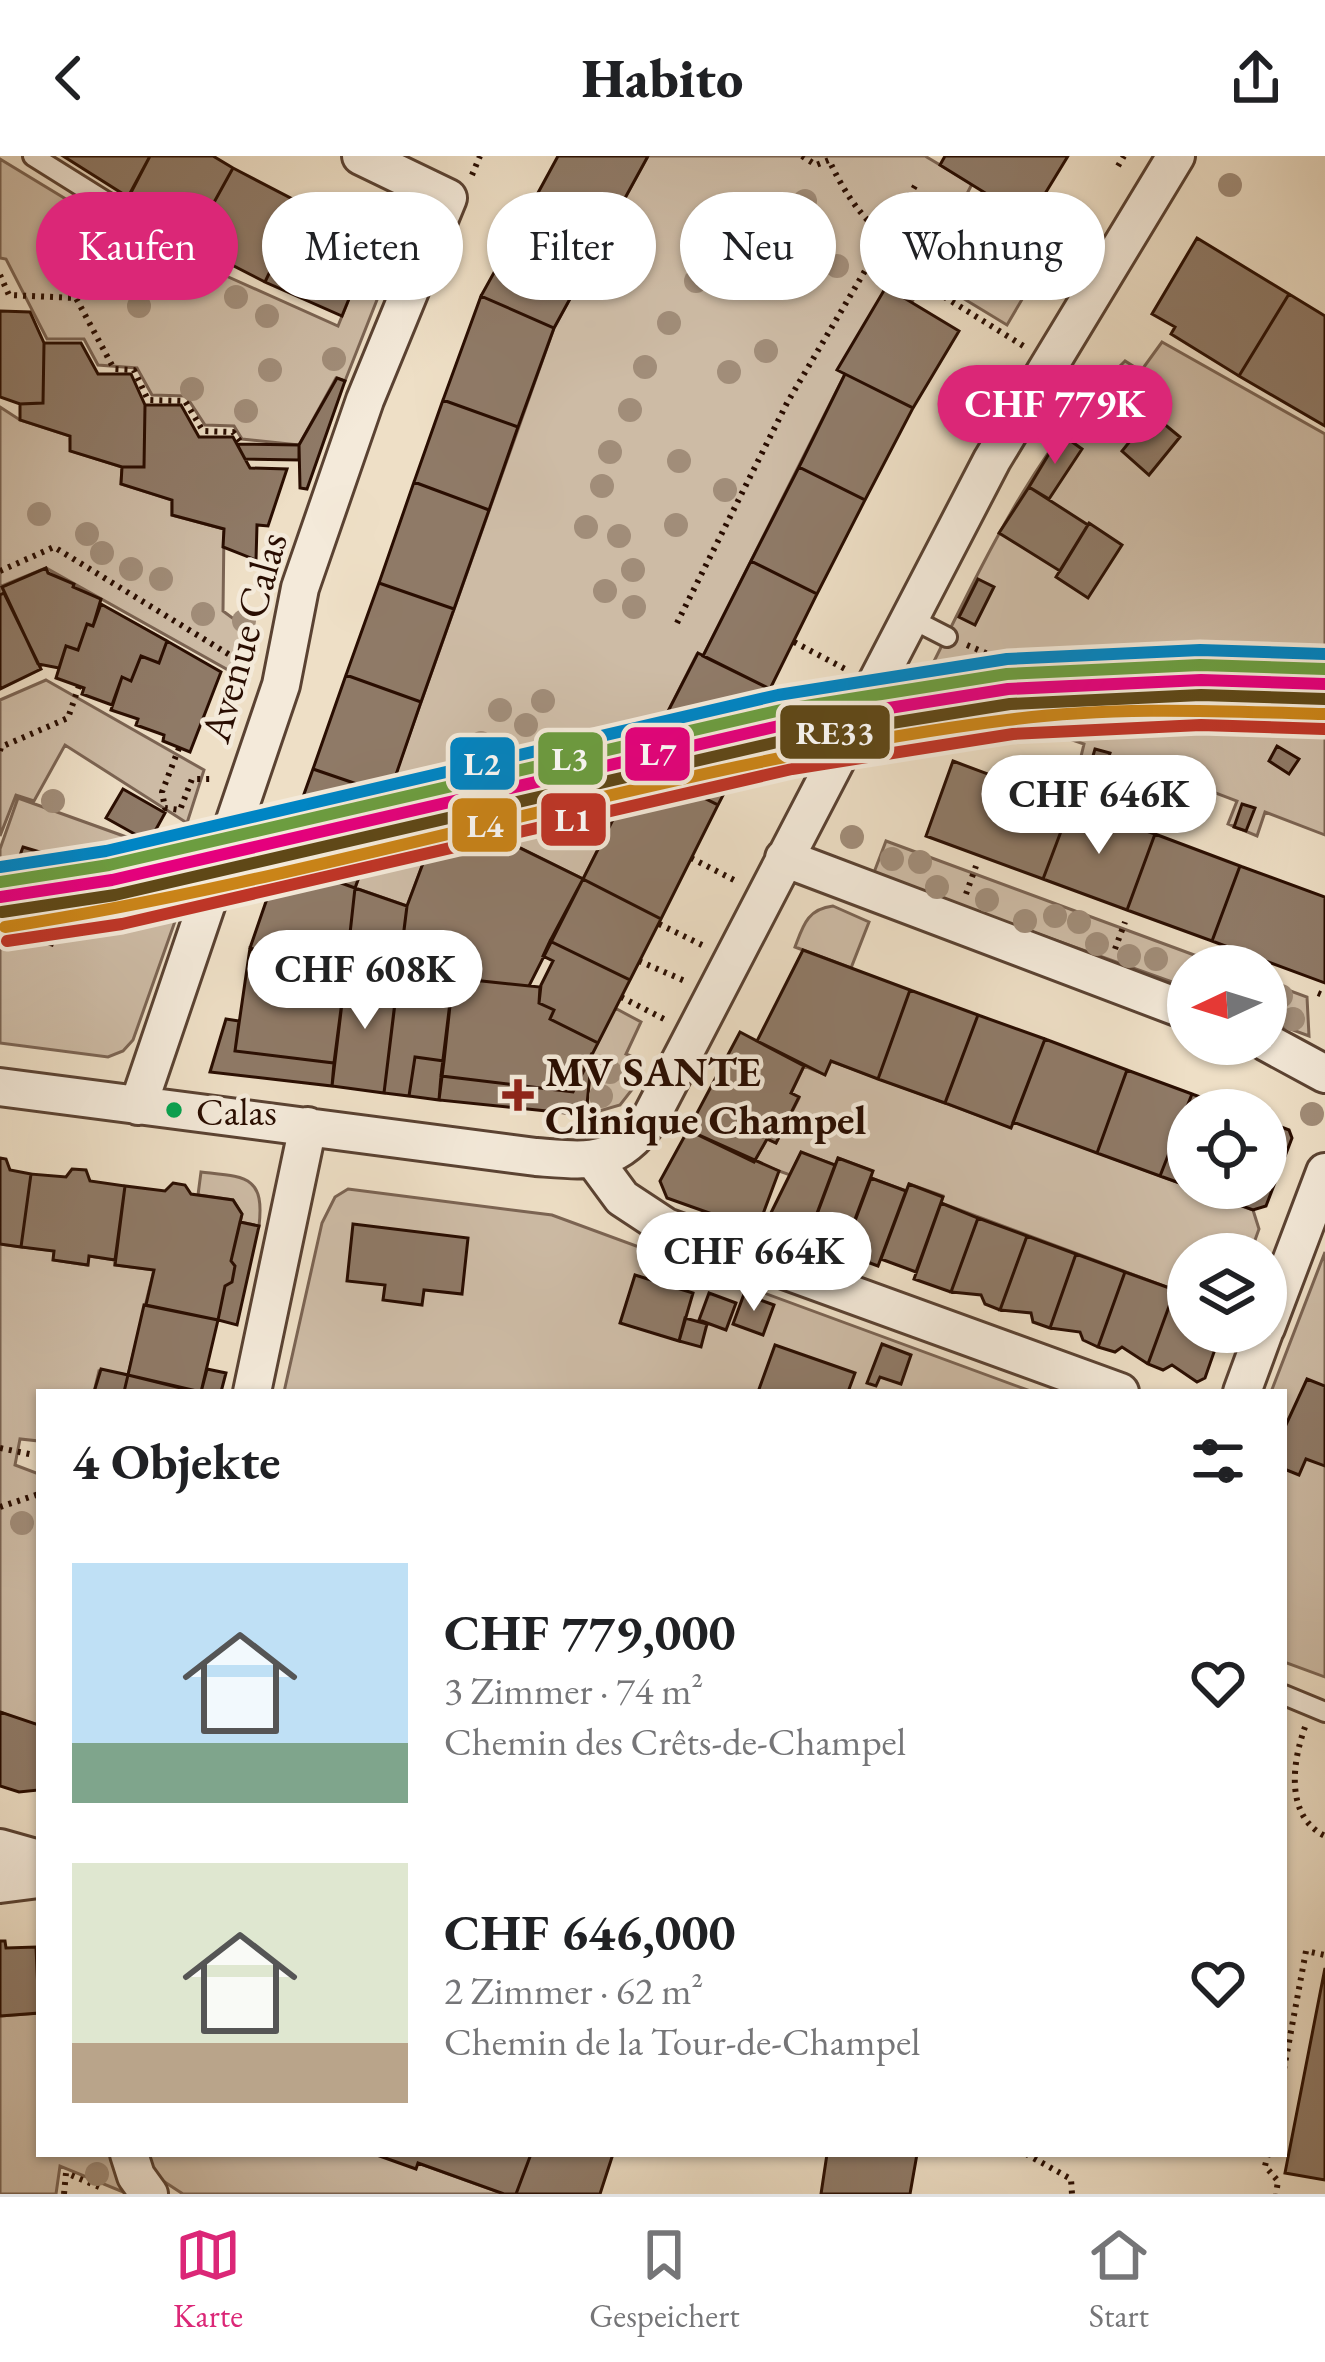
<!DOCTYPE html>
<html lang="de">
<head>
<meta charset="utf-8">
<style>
  :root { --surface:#fff; --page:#f6f6f6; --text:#202124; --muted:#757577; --line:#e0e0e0; --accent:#db2777 }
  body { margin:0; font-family:"EB Garamond",serif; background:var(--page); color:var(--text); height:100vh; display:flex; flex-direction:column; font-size:45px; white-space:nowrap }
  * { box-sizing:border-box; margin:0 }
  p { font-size:39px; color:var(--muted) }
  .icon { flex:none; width:66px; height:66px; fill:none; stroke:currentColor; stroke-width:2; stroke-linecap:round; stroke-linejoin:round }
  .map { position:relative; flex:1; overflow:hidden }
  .panel { position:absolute; left:36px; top:1233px; width:1251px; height:768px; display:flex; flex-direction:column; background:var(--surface); border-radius:0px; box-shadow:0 3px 9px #0004 }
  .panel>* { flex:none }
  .top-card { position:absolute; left:36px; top:36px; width:1254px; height:108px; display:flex; gap:24px }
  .needle { width:78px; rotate:266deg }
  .tools { position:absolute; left:1167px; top:789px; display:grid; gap:24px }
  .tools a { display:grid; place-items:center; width:120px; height:120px; border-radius:50%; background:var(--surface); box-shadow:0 3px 9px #0004; font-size:60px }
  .price { position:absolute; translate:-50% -102px; padding:0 27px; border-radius:42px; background:#fff; color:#222; font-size:39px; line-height:78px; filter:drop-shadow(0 3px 6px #0008) }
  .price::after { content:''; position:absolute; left:50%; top:72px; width:36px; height:27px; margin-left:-18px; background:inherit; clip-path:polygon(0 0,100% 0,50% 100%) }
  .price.active { background:var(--accent); color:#fff }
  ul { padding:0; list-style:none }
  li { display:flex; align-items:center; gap:36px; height:300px; padding:0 36px }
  li span { display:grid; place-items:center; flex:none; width:336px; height:240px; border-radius:0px; color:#555 }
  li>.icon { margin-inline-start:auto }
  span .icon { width:144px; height:144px; fill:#fffc; stroke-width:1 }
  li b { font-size:51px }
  h2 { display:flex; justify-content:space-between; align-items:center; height:144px; padding:0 36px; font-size:51px }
  .pill { padding:0 42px; border-radius:54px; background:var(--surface); box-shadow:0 3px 9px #0004; font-size:42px; line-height:108px }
  .pill.active { background:var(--accent); color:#fff }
  header { display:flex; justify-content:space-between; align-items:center; height:156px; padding:0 36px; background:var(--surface); font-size:54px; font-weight:800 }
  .dock { display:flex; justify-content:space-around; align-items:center; height:168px; border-top:3px solid var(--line); background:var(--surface); font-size:33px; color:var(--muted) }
  .dock a { display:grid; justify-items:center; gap:6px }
  .dock .active { color:var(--accent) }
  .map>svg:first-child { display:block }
</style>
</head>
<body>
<header><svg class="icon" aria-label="back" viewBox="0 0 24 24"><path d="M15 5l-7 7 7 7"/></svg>Habito<svg class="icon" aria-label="share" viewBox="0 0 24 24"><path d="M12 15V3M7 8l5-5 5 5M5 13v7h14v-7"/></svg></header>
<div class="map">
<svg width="1325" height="2038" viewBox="0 0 1325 2038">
  <rect width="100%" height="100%" fill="#eedfc6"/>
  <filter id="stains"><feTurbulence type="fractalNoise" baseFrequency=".00167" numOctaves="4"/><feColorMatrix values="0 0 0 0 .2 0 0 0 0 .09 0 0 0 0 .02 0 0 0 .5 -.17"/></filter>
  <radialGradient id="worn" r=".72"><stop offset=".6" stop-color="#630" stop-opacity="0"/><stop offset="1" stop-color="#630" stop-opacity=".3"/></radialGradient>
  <path fill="#cdbba5" stroke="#7b6453" stroke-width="3" d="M648,0H925L972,28L957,57L1041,111L1007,169L928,121L911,147L838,214L845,218L703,500L697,498L583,723L443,654L407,750L355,732L554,172Z
    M0,3L107,68L114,57L224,119L338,170L355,128L361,129L368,112L363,109L376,80L399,88L345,225L336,222L299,289L242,283L234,270L205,269L186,240L152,239L137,212L98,209L84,183H47L6,103L0,102Z
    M1162,186L1325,278V679L1265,656L1257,680L1228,668L1237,645L1121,601L1112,625L1078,613L1084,588L975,550L966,572L911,551C973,431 1026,300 1125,205L1141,215Z
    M0,251L20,264L70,280L71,295L122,311L121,328L172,344V359L224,373L223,455L246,472L230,515L46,412L2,430L4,437L0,439Z
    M46,524L204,614L187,667L65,589L34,645L16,639L0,680V544Z
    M18,642L196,706L133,884L123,895L108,901L0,887V693Z
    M886,685L1224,810H1188V846L1183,844L1175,827L873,719Z
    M833,750L869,766L851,812L795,791C803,770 807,753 833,750Z
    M1266,826L1307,841L1309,880L1266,864Z
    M615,852L641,866L626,898L633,901L626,915L638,926L620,949L586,959L592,897Z
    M831,905L1010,971L1014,966L1253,1054L1259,1073L1250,1098H1188V1139L941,1047L943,1040L909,1028L906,1035L871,1022L872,1015L838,1002L835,1009L801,997L790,1019L754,1006L767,983L776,987L799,942L791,937L804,910L824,918Z
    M201,1016C245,1021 265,1019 259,1070L240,1066L242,1058L233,1044L198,1039Z
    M348,1033L552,1059L1033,1236H284L322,1067L335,1041Z
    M0,1088L54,1095V1104L87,1109L89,1100L115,1104V1109L154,1114L128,1219L99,1215L94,1236H39V1285L20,1283L15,1309L39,1318V1569L34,1570L0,1556Z
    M1325,1096V1521L1284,1506V1236H1271Z
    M39,1857V1998H110L128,2038L60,2010L56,2038H0V1860Z
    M144,1998H374L418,2007L504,2038H183L148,2015Z"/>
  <path fill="#8f7a67" stroke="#290d01" stroke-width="3" d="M63,0H150L128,41Z
    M150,0H213L233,12L191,88L125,48Z
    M558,0H648L595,97L526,59Z
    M945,0H1068L1029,64L940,9Z
    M233,12L302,48L265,126L191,88Z
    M302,48L376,80L363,109L369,111L361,130L355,128L342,160L265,126Z
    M526,59L595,97L554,172L481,140Z
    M1197,82L1289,138L1239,220L1171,178L1175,171L1152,158Z
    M886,131L959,175L913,252L837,214Z
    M1289,138L1325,160V270L1239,220Z
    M481,140L554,172L518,271L443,244Z
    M0,155L30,156L44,187L43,247L20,248L0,241Z
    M44,187H81L98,218H131L145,249L144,311H122L70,295V280L20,264V248L43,247Z
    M845,218L913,252L865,344L799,311Z
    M337,222L345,225L307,333L300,332L299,289Z
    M443,244L518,271L489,354L414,326Z
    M145,249H181L199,281H233L250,312L287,313L268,370L257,369L256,404L223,391L224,373L172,359V344L121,328L122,311H144Z
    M1152,258L1180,281L1149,319L1122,295Z
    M1061,278L1082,293L1049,343L1029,331Z
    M237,288L299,289V304L245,303Z
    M799,311L865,344L817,438L751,405Z
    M414,326L489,354L454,453L379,427Z
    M1029,331L1088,369L1060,415L999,377Z
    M1089,367L1122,389L1088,442L1056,421Z
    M751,405L817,438L770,533L703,500Z
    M46,412L48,417L74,428L73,431L101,443L93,470L87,468L78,494L66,490L59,512L38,508L2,431Z
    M978,423L994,431L975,469L959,461Z
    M379,427L454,453L421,546L346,519Z
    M4,437L41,513L0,533V439Z
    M101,448L167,485L159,507L141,500L131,525L122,521L112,549L82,538L84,532L56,522L66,490L78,494L87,468L93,470Z
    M167,485L221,516L190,596L163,585L164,579L136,569L138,563L111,554L122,521L131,525L141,500L159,507Z
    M698,497L776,536L718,649L640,610Z
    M1303,500L1325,508V574L1278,558Z
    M346,519L421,546L389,639L313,613Z
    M1277,590L1299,603L1289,618L1269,605Z
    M1095,593L1110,597L1102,622L1088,617Z
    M953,605L1071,649L1043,723L926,680Z
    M640,610L718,649L661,763L583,723Z
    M313,613L389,639L355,732L280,705Z
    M123,633L165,657L149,686L106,662Z
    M1242,648L1255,652L1246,675L1234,671Z
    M1071,649L1155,678L1127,754L1043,723Z
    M443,654L583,723L529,830L453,822L444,905L415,901L409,940L384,937L407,750Z
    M1155,678L1240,710L1212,785L1127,754Z
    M23,691L80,708L83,715L79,728L71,732L15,713Z
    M280,705L355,732L346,814L305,809L250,792Z
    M1240,710L1325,741V827L1212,785Z
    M15,713L71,732L52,789L0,771V755Z
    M583,723L661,763L630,824L550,785Z
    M355,732L407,750L398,821L346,814Z
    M550,785L630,824L598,887L550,863L554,854L539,847L541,829L553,805L543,800Z
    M250,792L305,809L346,814L334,907L235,895Z
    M803,794L910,834L878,923L831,905L825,919L757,885Z
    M346,814L398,821L384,937L332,930Z
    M453,822L540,831L539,847L554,854L550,863L598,887L573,936L441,920Z
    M910,834L978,859L945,947L878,923Z
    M978,859L1045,883L1011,972L945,947Z
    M226,863L239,865L235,895L334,907L332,930L210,916Z
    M740,876L804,910L791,937L799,941L776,987L767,983L754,1006L688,974Z
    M1045,883L1127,914L1097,997L1013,966Z
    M592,897L586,959L439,944L441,920L573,936Z
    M415,901L444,905L439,944L409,940Z
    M1127,914L1192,938L1160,1020L1097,997Z
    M1192,938L1235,954H1188V1030L1160,1020Z
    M1266,965L1289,974L1292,982L1266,1050L1253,1054L1193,1032H1266Z
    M688,974L779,1015L757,1074L667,1042L660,1025Z
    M801,996L835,1009L807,1084L765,1069Z
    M0,1002L6,1003L10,1014L31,1018L21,1091L0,1088Z
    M838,1002L873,1015L845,1090L810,1077Z
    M72,1013L86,1014L90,1025L125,1030L115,1104L89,1100L88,1109L53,1104L54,1095L21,1091L31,1018L66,1021Z
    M871,1022L906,1035L878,1110L843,1097Z
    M173,1027L185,1029L191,1038L233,1044L242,1058L231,1105L235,1110L232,1126L225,1130L218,1164L146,1149L154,1114L115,1109L125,1030L165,1035Z
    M909,1028L943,1041L916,1116L881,1103Z
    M941,1047L978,1062L951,1136L914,1123Z
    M978,1062L1027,1080L1000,1154L985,1148L981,1139L951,1136Z
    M240,1066L259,1070L237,1169L218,1164L225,1130L232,1126L235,1110L231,1105Z
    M353,1068L468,1082L462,1138L424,1134L422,1149L383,1144L385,1129L347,1125Z
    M1027,1080L1076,1098L1050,1172L1033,1166L1031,1157L1000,1154Z
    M1076,1098L1125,1116L1098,1191L1083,1184L1080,1176L1050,1172Z
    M1125,1116L1175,1134L1148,1208L1122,1191L1115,1196L1098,1191Z
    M635,1119L693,1137L679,1185L620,1167Z
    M1175,1134L1188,1139V1176H1221L1205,1222L1197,1226L1172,1209L1163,1214L1148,1208Z
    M709,1137L736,1147L726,1174L699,1164Z
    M744,1138L774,1149L763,1179L733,1168Z
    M144,1149L218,1164L201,1236L128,1219Z
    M685,1162L707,1168L701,1191L679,1185Z
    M882,1188L911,1199L901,1228L880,1221L876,1230L867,1227Z
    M775,1189L855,1217L848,1236H758Z
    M101,1213L128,1219L124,1236H94Z
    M207,1213L226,1217L221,1236H201Z
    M128,1219L197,1236H124Z
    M1307,1223L1325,1230V1310L1306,1303L1299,1319L1284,1313V1273Z
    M0,1556L39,1569V1634L19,1636L0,1630Z
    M0,1785H5L6,1792L36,1791L39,1857L0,1860Z
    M1325,1812V2024L1285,2017Z
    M374,1998H531L516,2038H504L418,2007L416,2013Z
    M531,1998H613L600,2038H516Z
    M827,1998H917L910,2038H821Z"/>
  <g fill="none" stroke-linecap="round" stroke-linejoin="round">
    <defs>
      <path id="lane" d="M33,0L108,47
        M908,461L947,481
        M1284,1539L1325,1556"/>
      <path id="street" d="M784,702L1188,855
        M1266,886L1325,918
        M0,931L536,1001C591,1005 616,1010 651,961L992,304L1176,0
        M138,950L281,529L300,432L365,244L448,42L361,0
        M594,1004L622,1042L666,1071L1120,1236
        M1266,1172L1325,1016
        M252,1236L308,970
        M1242,1236L1264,1176
        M0,1692L39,1703
        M0,1728L39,1723
        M129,1998L136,2020L149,2038"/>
    </defs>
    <use href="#lane" stroke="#5a4232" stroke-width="24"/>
    <use href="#street" stroke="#5a4232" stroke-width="42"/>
    <path stroke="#290d01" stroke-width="6" stroke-dasharray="3 6" stroke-linecap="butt" d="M802,0L816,9L829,4C857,64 883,83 938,115L930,132L1025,191
      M1118,10L1124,0
      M472,19L480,0
      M938,115L952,96L965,92L1024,121H1035
      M0,119L9,139L76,142L114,213L134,214L148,244L185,245L203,275L233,276L242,288
      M0,415L54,391L251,512
      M677,467L787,247L915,30
      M794,486L849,515
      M967,489L1026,514L1227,551L1258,538L1273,508
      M179,592L162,636L165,652L180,654L192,623H212
      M0,595L1,591L68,562L79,530
      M746,595L789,617
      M691,702L736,725
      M966,738L976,710
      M659,768L702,789
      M1115,793L1125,766
      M639,805L685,825
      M1318,837L1325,840
      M621,841L664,863
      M0,1292L34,1299
      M0,1351L39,1338
      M1305,1571C1292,1607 1285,1660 1325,1680
      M1284,1913L1306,1795L1325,1799
      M1026,1998L1071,2023L1072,2038
      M1268,1998L1265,2010L1278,2025L1276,2038
      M64,2038L66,2017L104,2033"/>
    <use href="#lane" stroke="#f4eada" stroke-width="18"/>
    <use href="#street" stroke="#f4eada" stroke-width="36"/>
    <defs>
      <path id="rail-1" d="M0,741L112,724L783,569L1008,533L1201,524L1325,528"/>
      <path id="rail-2" d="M2,756L115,739L786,584L1010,548L1201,539L1325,543"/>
      <path id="rail-3" d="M0,726L109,709L781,554L1007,518L1200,509L1325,513"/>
      <path id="rail-4" d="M5,771C342,719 668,607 1007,564C1111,550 1219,555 1324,558"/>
      <path id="rail-5" d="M0,711L106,695L778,539L1007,503L1200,494L1325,498"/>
      <path id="rail-6" d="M7,785L122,768L792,613L1013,578L1201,569L1324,573"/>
    </defs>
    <use href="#rail-1" stroke="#f4eada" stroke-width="21"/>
    <use href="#rail-2" stroke="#f4eada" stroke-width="21"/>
    <use href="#rail-3" stroke="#f4eada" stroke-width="21"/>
    <use href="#rail-4" stroke="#f4eada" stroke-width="21"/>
    <use href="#rail-5" stroke="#f4eada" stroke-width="21"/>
    <use href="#rail-6" stroke="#f4eada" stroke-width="21"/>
    <use href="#rail-1" stroke="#e5007d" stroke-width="12"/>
    <use href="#rail-2" stroke="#5f4817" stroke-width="12"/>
    <use href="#rail-3" stroke="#6c9d40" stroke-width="12"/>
    <use href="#rail-4" stroke="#ca8418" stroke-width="12"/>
    <use href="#rail-5" stroke="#0085c4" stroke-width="12"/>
    <use href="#rail-6" stroke="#bf3527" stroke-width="12"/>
  </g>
  <g fill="#a18d79">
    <circle cx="1230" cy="29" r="12"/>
    <circle cx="805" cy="45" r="12"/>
    <circle cx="764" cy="61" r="12"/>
    <circle cx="59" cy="64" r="12"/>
    <circle cx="728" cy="64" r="12"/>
    <circle cx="135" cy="85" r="12"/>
    <circle cx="837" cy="110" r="12"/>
    <circle cx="98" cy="112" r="12"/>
    <circle cx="976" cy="114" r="12"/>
    <circle cx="696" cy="125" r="12"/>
    <circle cx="160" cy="130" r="12"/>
    <circle cx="236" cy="141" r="12"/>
    <circle cx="139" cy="150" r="12"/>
    <circle cx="267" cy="160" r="12"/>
    <circle cx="669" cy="167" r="12"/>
    <circle cx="766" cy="195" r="12"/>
    <circle cx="334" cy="203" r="12"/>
    <circle cx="645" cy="211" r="12"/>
    <circle cx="270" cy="214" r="12"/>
    <circle cx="729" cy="216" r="12"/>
    <circle cx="192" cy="233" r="12"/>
    <circle cx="630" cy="254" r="12"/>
    <circle cx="246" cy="255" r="12"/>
    <circle cx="610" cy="296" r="12"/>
    <circle cx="679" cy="305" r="12"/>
    <circle cx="602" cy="330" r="12"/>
    <circle cx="725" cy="334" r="12"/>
    <circle cx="39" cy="358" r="12"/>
    <circle cx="676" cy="369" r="12"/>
    <circle cx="586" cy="371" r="12"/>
    <circle cx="87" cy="378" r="12"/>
    <circle cx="619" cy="380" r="12"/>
    <circle cx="102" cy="397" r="12"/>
    <circle cx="131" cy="413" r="12"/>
    <circle cx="633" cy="414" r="12"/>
    <circle cx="161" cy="423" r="12"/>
    <circle cx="605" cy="435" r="12"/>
    <circle cx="634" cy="451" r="12"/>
    <circle cx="203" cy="458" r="12"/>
    <circle cx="244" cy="465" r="12"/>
    <circle cx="543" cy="545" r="12"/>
    <circle cx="500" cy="554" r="12"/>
    <circle cx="526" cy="569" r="12"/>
    <circle cx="481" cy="587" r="12"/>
    <circle cx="562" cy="597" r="12"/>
    <circle cx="53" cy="645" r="12"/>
    <circle cx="480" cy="649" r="12"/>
    <circle cx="852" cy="681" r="12"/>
    <circle cx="892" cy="703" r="12"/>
    <circle cx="920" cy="706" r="12"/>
    <circle cx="937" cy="731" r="12"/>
    <circle cx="987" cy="744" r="12"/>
    <circle cx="1055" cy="760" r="12"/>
    <circle cx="1025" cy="765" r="12"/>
    <circle cx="1079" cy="766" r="12"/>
    <circle cx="1097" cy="788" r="12"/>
    <circle cx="1129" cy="800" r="12"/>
    <circle cx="1156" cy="803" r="12"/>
    <circle cx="1281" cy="840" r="12"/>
    <circle cx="1293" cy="863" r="12"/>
    <circle cx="610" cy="916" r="12"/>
    <circle cx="601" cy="940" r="12"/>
    <circle cx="1312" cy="958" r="12"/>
    <circle cx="22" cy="1367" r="12"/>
    <circle cx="97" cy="2018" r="12"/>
  </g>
  <path fill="#8f2418" stroke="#f4eada" stroke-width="4.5" d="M512 921h12v12h12v12h-12v12h-12v-12h-12v-12h12z"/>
  <circle fill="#00a651" stroke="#f4eada" stroke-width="4.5" cx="174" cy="954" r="10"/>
  <g text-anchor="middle" stroke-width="9" stroke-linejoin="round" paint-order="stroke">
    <g font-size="39" fill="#290d01" stroke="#f4eada" text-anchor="start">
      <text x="196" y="969">Calas</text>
    </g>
    <g font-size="42" fill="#290d01" stroke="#f4eada">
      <text transform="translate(243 481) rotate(-74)" y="15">Avenue Calas</text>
    </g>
    <g font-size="42" font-weight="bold" fill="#290d01" stroke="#f4eada" text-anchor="start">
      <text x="545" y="930">MV SANTE<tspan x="545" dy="48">Clinique Champel</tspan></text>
    </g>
  </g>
  <g stroke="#f4eada" stroke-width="4.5">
    <rect x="778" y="547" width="114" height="58" rx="12" fill="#5f4817"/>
    <rect x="623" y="569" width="69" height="58" rx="12" fill="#e5007d"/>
    <rect x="536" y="574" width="69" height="57" rx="12" fill="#6c9d40"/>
    <rect x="448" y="579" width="69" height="57" rx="12" fill="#0085c4"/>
    <rect x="539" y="635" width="69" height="57" rx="12" fill="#bf3527"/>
    <rect x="450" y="640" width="69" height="58" rx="12" fill="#ca8418"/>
  </g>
  <g font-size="33" text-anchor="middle" font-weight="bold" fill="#fff">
    <text x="835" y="588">RE33</text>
    <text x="658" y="609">L7</text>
    <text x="570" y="614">L3</text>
    <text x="482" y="619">L2</text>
    <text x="573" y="675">L1</text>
    <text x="485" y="681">L4</text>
  </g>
  <rect width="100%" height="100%" filter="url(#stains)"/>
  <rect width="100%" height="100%" fill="url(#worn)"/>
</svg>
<div class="tools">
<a><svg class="needle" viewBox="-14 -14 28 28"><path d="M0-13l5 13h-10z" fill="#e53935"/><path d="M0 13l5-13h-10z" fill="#757577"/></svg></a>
<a><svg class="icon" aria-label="locate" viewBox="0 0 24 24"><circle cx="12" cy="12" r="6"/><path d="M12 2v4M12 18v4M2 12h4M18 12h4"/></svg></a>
<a><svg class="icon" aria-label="layers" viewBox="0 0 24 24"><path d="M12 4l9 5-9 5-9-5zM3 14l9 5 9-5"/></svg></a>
</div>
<b class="price active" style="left:1055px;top:311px">CHF 779K</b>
<b class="price" style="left:1099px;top:701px">CHF 646K</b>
<b class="price" style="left:365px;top:876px">CHF 608K</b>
<b class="price" style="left:754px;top:1158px">CHF 664K</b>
<div class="top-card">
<a class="pill active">Kaufen</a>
<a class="pill">Mieten</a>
<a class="pill">Filter</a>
<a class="pill">Neu</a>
<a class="pill">Wohnung</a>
</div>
<section class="panel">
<h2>4 Objekte<svg class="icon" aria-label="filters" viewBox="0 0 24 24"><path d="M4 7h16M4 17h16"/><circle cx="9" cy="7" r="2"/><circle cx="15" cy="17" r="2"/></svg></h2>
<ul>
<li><span style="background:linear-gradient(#bfe0f5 75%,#7fa58c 0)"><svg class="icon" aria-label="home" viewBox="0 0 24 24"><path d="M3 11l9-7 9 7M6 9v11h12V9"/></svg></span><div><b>CHF 779,000</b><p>3 Zimmer · 74 m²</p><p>Chemin des Crêts-de-Champel</p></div><svg class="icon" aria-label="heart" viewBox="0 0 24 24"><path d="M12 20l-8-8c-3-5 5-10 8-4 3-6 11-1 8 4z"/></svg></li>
<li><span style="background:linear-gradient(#dfe7d0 75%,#b9a48a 0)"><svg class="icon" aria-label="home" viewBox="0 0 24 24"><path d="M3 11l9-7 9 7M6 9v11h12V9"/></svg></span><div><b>CHF 646,000</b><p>2 Zimmer · 62 m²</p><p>Chemin de la Tour-de-Champel</p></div><svg class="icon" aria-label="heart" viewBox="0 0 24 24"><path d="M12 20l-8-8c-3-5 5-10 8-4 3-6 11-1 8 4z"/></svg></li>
</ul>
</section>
</div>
<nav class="dock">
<a class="active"><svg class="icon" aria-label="map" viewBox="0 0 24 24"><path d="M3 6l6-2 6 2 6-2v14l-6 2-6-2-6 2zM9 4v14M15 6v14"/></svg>Karte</a>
<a><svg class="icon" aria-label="saved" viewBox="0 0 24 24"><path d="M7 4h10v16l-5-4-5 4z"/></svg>Gespeichert</a>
<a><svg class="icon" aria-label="home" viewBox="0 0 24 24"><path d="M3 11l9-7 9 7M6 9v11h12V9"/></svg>Start</a>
</nav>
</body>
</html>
